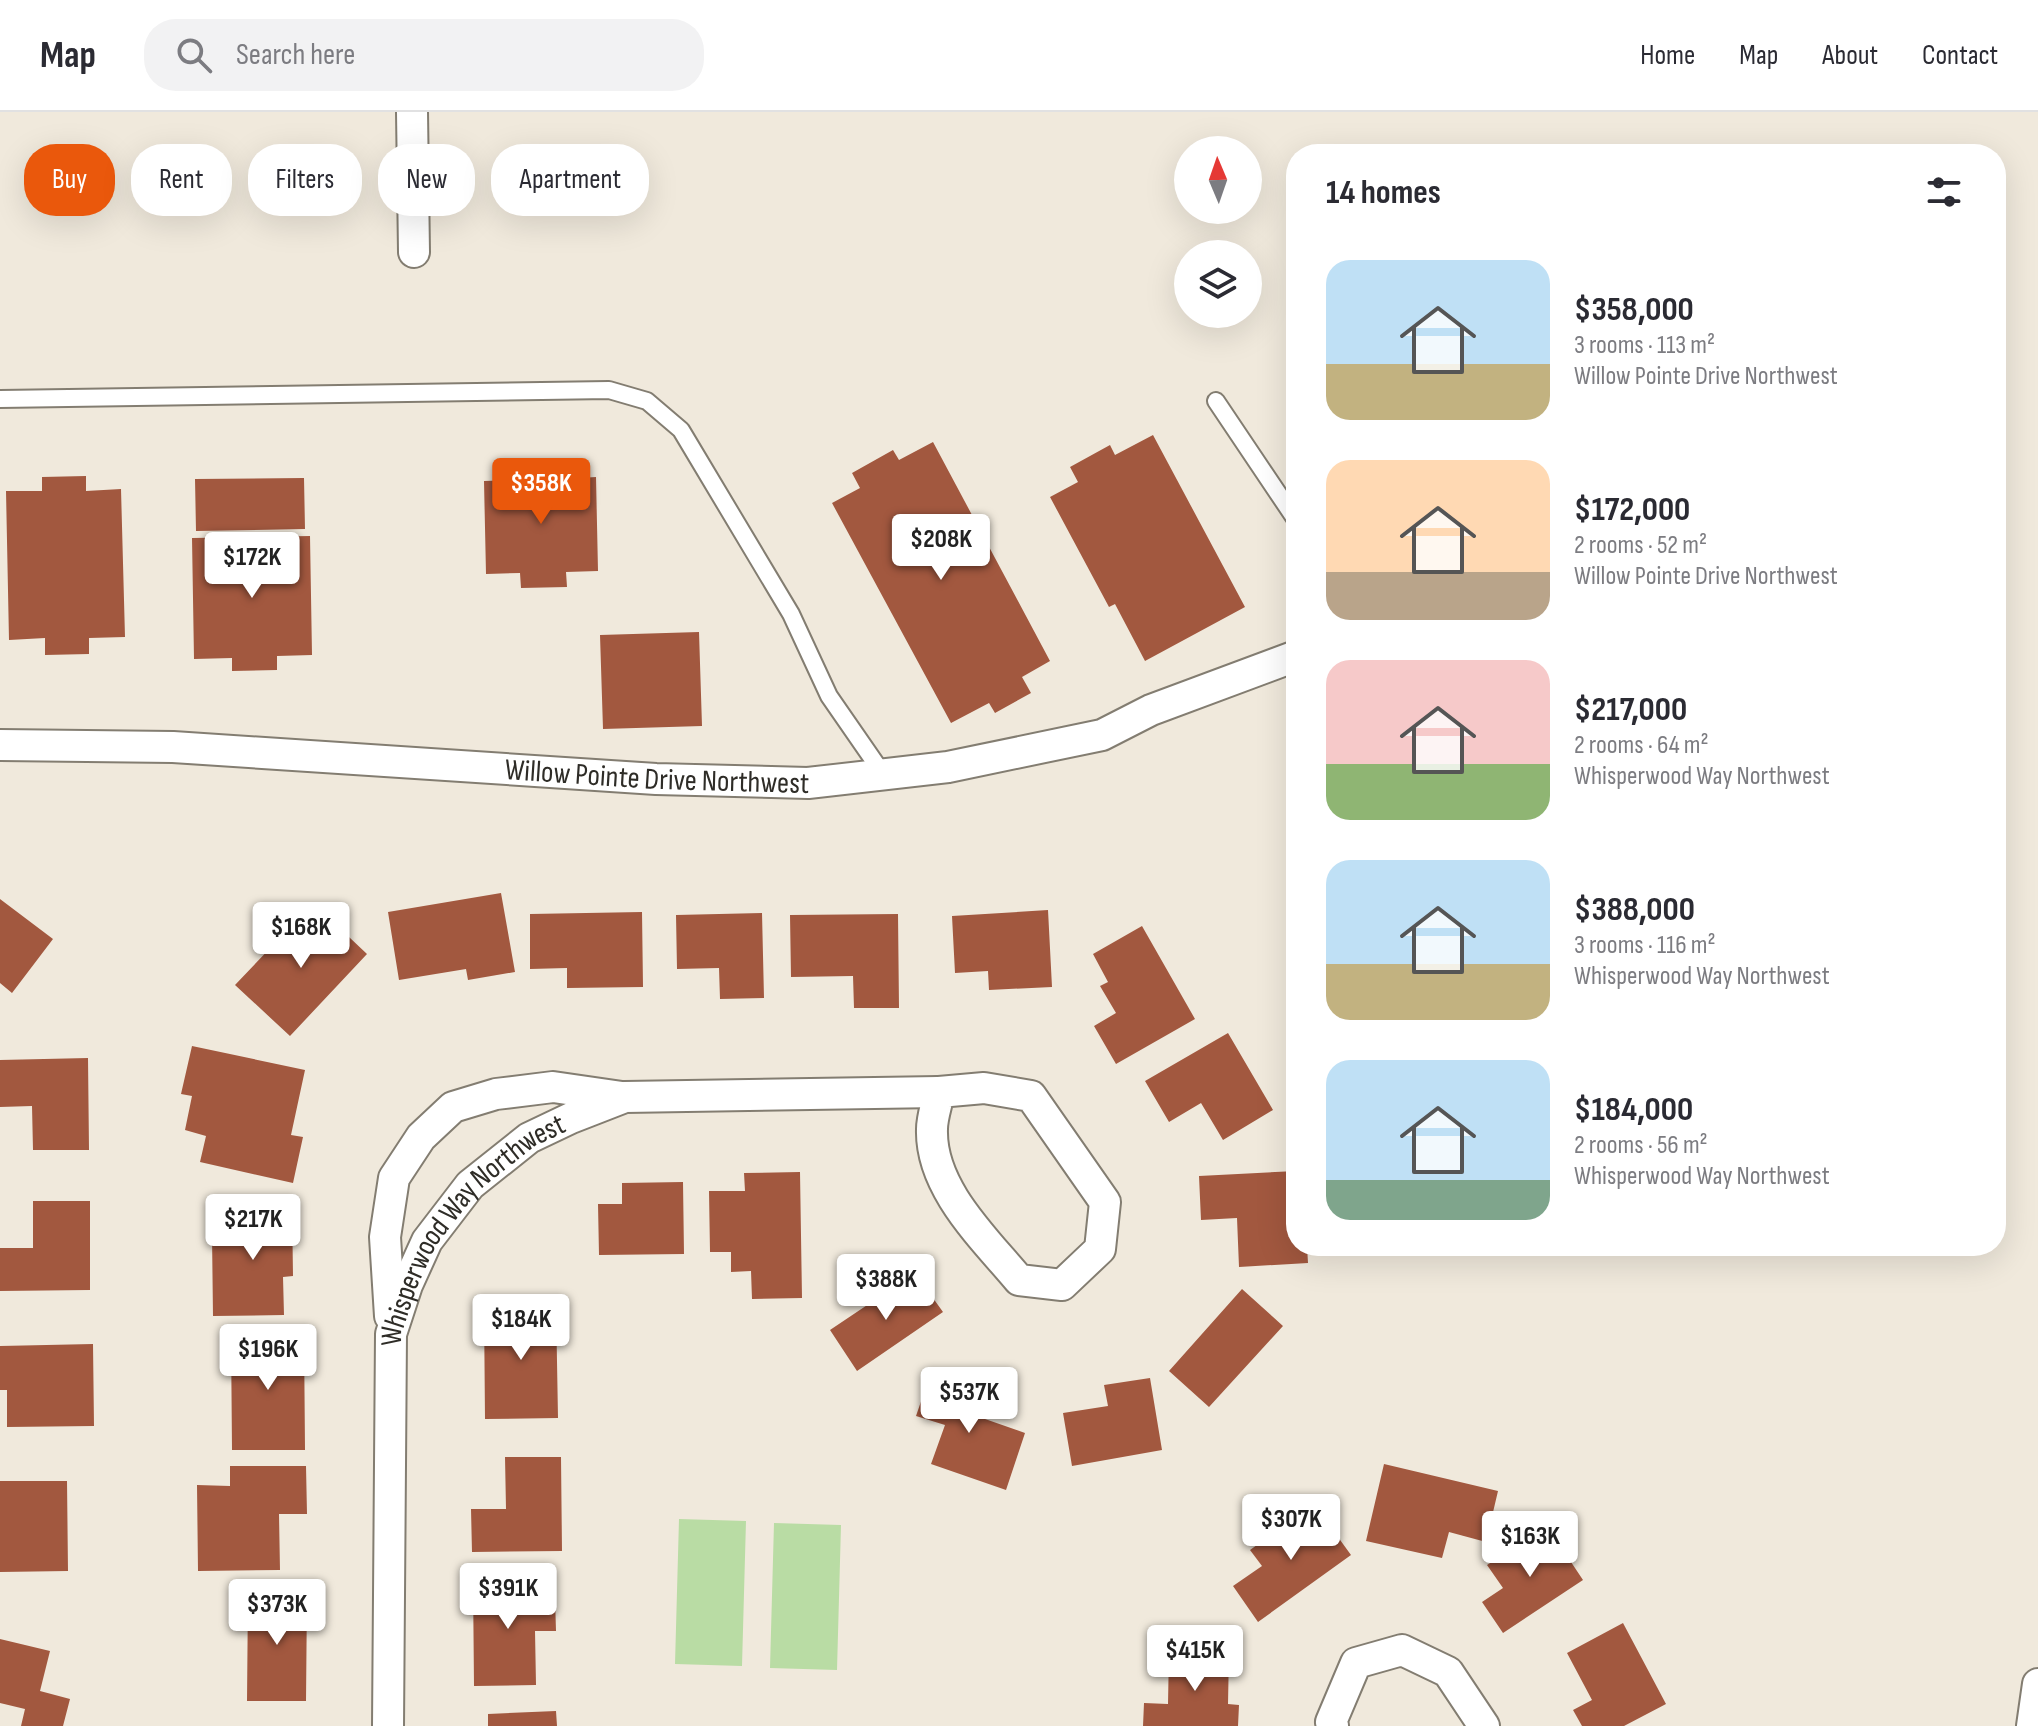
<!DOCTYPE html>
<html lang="en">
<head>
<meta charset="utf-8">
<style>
  :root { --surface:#fff; --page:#f2f2f3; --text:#2b2b33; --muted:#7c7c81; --line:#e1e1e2; --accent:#ea580c }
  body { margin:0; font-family:"Sofia Sans Condensed",sans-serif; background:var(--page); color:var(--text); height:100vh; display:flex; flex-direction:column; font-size:30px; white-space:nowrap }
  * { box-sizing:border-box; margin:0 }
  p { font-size:26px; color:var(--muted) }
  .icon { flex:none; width:44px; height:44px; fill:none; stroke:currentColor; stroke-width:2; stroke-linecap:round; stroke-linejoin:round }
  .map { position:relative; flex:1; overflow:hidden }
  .side { position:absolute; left:1286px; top:32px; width:720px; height:1112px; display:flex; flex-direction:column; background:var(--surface); border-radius:32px; box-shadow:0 8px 32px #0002 }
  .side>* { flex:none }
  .top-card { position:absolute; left:24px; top:32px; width:760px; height:72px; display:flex; gap:16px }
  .needle { width:52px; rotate:358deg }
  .controls { position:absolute; left:1174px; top:24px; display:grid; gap:16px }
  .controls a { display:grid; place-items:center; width:88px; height:88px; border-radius:50%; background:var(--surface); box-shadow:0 8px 32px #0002; font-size:40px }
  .price { position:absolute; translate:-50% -68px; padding:0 18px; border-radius:8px; background:#fff; color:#222; font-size:26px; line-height:52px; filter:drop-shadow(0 2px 4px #0008) }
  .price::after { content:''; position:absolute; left:50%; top:48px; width:24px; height:18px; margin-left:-12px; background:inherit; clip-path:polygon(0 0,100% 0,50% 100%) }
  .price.on { background:var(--accent); color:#fff }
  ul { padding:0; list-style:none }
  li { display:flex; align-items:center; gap:24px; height:200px; padding:0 40px }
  li span { display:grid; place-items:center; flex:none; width:224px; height:160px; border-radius:24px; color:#555 }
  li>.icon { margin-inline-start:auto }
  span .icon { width:96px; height:96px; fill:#fffc; stroke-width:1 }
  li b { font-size:34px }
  h2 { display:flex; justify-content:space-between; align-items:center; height:96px; padding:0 40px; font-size:34px }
  .chip { padding:0 28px; border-radius:32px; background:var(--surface); box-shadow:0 8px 32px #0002; font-size:28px; line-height:72px }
  .chip.on { background:var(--accent); color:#fff }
  header { display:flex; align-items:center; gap:48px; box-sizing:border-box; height:112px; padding:0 40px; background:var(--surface); border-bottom:2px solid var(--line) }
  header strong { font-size:38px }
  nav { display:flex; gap:44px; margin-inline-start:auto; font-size:28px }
  .search { width:560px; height:72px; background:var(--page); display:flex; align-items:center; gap:20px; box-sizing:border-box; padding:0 28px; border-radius:32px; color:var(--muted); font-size:30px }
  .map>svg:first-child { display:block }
</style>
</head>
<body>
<header>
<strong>Map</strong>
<div class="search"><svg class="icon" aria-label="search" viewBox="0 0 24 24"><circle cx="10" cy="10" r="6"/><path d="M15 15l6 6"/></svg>Search here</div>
<nav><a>Home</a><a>Map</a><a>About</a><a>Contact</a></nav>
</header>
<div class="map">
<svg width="2038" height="1614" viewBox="0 0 2038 1614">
  <rect width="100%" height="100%" fill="#f0e9dc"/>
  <path fill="#b9dca4" d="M679,1407L746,1409L742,1554L675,1552Z
    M774,1411L841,1413L837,1558L770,1556Z"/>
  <path fill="#a2583f" d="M1153,323L1245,495L1145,549L1115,492L1109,495L1050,385L1078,370L1070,355L1110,333L1115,343Z
    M933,330L1050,549L1022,565L1031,581L995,601L989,591L951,611L832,391L860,376L852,361L893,338L899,348Z
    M563,351V367L596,365L598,459L566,460L567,475L521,476L520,461L486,462L484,369L517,368V352Z
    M86,364V379L121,377L125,525L89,526V542L45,543V526L9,528L6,379H42V365Z
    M304,366L305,417L196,419L195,367Z
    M310,424L312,543L277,544V558L232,559V546L194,547L192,426Z
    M699,520L702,614L603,617L600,523Z
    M501,781L515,860L468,868L466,857L399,868L388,800Z
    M0,787L53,827L12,881L0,871Z
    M313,791L367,842L290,924L235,873Z
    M1048,798L1052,875L989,878L988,859L955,861L952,804Z
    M642,800L643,875L567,876V856L530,857V802Z
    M762,801L764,886L720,887L719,856L677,857L676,803Z
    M898,802L899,896H854L853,864L791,865L790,803Z
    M1142,814L1195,907L1116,952L1094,914L1116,901L1100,874L1108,870L1093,842Z
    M1228,921L1273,998L1223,1028L1201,991L1169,1010L1145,969Z
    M192,934L305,958L291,1023L303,1025L293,1071L200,1050L206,1024L185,1018L192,984L181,982Z
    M88,946L89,1038H33L32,994L0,995V948Z
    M1296,1059V1134H1307L1308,1151L1239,1155L1237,1106L1201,1108L1199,1064Z
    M800,1060L802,1186L752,1187L751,1159L731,1160V1140H710L709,1079H745L744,1061Z
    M683,1070L684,1142L599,1143L598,1092H622V1071Z
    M33,1089H90V1178L0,1179V1136H33Z
    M292,1093L293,1164L283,1165L284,1203L213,1204L212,1123L236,1122V1094Z
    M915,1161L943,1200L857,1259L830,1218Z
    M1242,1177L1283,1214L1209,1295L1169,1259Z
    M556,1193L558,1306L485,1307L484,1194Z
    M304,1221L305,1338H232L231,1222Z
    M93,1232L94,1314L7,1315V1278H0V1234Z
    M931,1260L974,1274L965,1300L1025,1321L1006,1378L931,1352L945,1313L916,1304Z
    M1150,1266L1162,1338L1072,1354L1063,1301L1108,1294L1104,1273Z
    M505,1345H561L562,1439L472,1440L471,1397H506Z
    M1384,1352L1498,1379L1486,1430L1449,1420L1442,1446L1366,1429Z
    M230,1354H306L307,1402H279L280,1458L198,1459L197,1373L230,1374Z
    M0,1369H67L68,1459L0,1460Z
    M1314,1392L1351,1443L1258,1510L1233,1474L1262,1454L1250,1438Z
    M1547,1414L1583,1468L1503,1521L1482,1490L1503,1476L1487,1453Z
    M473,1468H534V1487L555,1486L556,1519H535L536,1573L474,1574Z
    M248,1481H307L306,1589H247Z
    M1623,1511L1666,1592L1624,1614H1582L1573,1598L1592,1588L1567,1541Z
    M0,1527L50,1539L40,1579L70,1587L63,1614H21L25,1597L0,1591Z
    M1169,1539L1229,1540L1228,1592L1239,1593L1238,1614H1143L1144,1591L1168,1592Z
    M556,1599L557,1614H488V1602Z"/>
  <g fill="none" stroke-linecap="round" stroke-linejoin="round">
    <defs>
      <path id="lane" d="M0,287L609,278L647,289L681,318L791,502L829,584L883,662
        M1216,289L1296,408"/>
      <g id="street">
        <path d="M412,0L414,140"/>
        <path id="s1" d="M0,633L173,635L656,667L808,671L948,655L1102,623L1151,598L1296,544"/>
        <path d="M984,976L1031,984L1105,1090L1100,1137L1062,1173L1019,1168C984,1126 930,1076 932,1017C932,1005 937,992 939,980Z"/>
        <path d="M390,1204L385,1125L394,1066L421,1025L453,995L496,982L553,975L622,985"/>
        <path id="s2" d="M388,1614L391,1222L407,1173L427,1129L470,1073L529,1026L571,1006L625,985L939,980"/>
        <path d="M1333,1614L1331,1610L1356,1551L1402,1538L1448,1560L1484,1614"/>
        <path d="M2032,1614L2038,1572"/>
      </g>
    </defs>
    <use href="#lane" stroke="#837d71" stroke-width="20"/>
    <use href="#street" stroke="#837d71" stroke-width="34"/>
    <use href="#lane" stroke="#fff" stroke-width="16"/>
    <use href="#street" stroke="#fff" stroke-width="30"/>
  </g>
  <g text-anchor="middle" stroke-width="8" stroke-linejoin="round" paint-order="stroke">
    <g font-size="30" fill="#2e2c27" stroke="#fff">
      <text dy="10" stroke="none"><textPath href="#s1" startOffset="658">Willow Pointe Drive Northwest</textPath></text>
      <text dy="10" stroke="none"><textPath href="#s2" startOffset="528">Whisperwood Way Northwest</textPath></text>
    </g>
  </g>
</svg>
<div class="controls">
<a><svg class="needle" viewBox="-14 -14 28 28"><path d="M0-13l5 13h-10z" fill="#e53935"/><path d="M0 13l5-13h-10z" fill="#7c7c81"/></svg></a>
<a><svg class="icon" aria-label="layers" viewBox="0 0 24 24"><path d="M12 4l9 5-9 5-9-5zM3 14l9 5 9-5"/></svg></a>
</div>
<b class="price on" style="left:541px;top:414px">$358K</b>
<b class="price" style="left:941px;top:470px">$208K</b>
<b class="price" style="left:252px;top:488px">$172K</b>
<b class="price" style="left:301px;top:858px">$168K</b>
<b class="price" style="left:253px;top:1150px">$217K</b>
<b class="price" style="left:886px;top:1210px">$388K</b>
<b class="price" style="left:521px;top:1250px">$184K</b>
<b class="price" style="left:268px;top:1280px">$196K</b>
<b class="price" style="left:969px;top:1323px">$537K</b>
<b class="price" style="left:1291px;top:1450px">$307K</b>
<b class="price" style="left:1530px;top:1467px">$163K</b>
<b class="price" style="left:508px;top:1519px">$391K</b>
<b class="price" style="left:277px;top:1535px">$373K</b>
<b class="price" style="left:1195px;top:1581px">$415K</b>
<div class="top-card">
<a class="chip on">Buy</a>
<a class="chip">Rent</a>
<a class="chip">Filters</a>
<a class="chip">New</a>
<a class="chip">Apartment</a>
</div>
<section class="side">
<h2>14 homes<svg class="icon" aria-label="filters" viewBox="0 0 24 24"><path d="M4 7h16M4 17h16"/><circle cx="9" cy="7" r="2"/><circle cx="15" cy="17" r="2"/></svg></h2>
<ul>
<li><span style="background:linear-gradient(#bfe0f5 65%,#c2b280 0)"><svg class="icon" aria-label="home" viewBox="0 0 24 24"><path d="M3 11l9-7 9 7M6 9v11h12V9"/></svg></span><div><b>$358,000</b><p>3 rooms · 113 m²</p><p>Willow Pointe Drive Northwest</p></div></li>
<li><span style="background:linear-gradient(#ffd9b3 70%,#b9a48a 0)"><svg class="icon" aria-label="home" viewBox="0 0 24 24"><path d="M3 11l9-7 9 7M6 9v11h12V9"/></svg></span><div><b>$172,000</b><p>2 rooms · 52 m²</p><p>Willow Pointe Drive Northwest</p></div></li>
<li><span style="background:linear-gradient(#f6c9c9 65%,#8fb573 0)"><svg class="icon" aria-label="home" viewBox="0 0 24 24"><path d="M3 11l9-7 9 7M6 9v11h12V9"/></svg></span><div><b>$217,000</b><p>2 rooms · 64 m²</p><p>Whisperwood Way Northwest</p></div></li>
<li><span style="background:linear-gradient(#bfe0f5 65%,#c2b280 0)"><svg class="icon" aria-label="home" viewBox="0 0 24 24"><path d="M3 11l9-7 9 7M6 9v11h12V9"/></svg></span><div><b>$388,000</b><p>3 rooms · 116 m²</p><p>Whisperwood Way Northwest</p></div></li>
<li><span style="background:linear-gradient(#bfe0f5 75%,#7fa58c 0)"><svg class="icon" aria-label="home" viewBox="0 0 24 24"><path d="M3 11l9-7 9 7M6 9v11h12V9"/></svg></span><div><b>$184,000</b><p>2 rooms · 56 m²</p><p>Whisperwood Way Northwest</p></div></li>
</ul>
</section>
</div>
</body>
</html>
